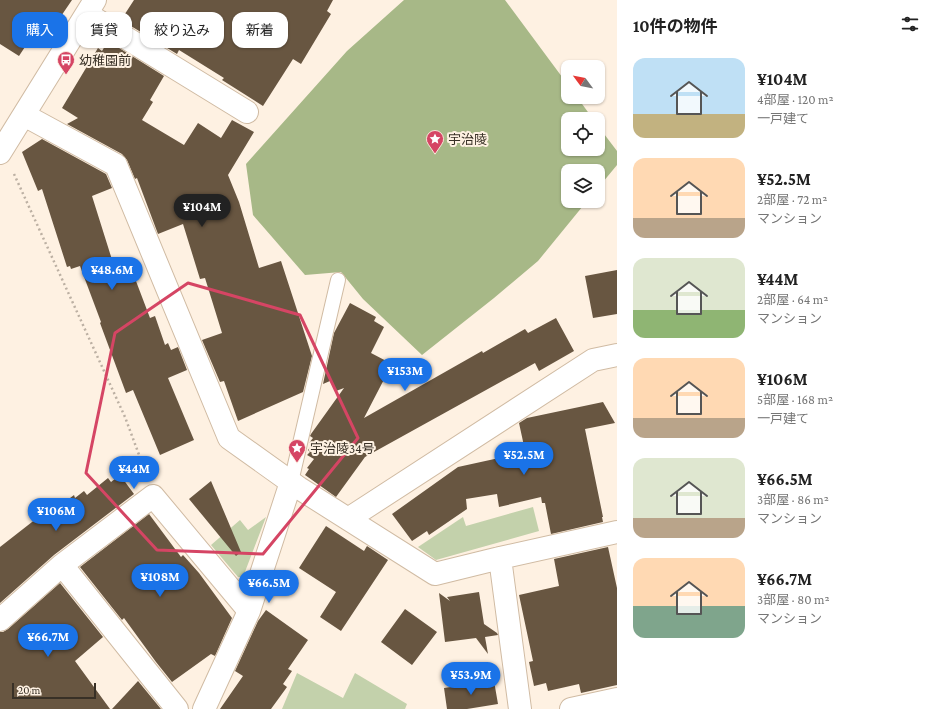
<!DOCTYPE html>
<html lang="ja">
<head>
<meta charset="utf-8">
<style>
  :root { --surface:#fff; --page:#f6f6f6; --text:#222; --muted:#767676; --accent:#1a73e8 }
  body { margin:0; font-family:"Crimson Pro","Noto Sans JP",serif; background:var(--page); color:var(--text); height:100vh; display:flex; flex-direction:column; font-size:15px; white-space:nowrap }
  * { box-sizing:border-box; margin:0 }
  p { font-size:13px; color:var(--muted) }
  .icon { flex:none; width:22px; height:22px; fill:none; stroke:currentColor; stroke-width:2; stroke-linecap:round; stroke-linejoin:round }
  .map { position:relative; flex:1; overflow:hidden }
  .details { display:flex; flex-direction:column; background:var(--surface); width:320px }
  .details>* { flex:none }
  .top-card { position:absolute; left:12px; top:12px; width:380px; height:36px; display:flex; gap:8px }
  .needle { width:26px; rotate:302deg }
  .buttons { position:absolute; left:561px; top:60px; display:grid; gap:8px }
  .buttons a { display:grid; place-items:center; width:44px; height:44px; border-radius:8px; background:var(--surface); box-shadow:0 1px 3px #0004; font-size:20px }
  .scale { position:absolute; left:12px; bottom:10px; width:84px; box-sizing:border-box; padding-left:4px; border:2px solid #383026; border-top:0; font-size:11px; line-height:14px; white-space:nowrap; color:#383026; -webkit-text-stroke:3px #fef1e2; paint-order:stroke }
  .price { position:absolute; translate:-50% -34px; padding:0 9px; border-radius:14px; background:var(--accent); color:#fff; font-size:13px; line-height:26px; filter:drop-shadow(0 1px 2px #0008) }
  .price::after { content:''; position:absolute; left:50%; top:24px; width:12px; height:9px; margin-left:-6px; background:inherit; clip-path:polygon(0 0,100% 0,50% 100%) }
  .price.active { background:#222; color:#fff }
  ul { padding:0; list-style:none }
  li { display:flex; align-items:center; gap:12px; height:100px; padding:0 16px }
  li span { display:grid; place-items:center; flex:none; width:112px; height:80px; border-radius:12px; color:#555 }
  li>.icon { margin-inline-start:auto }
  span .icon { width:48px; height:48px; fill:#fffc; stroke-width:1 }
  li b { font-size:17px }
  h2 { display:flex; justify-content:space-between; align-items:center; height:48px; padding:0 16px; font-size:17px }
  .pill { padding:0 14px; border-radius:12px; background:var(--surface); box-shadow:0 1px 3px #0004; font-size:14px; line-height:36px }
  .pill.active { background:var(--accent); color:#fff }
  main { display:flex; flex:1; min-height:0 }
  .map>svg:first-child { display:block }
</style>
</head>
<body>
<main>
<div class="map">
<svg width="617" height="709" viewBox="0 0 617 709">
  <rect width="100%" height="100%" fill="#fef1e2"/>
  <path fill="#c3d1ab" d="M533,507L539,531L436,560L418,547L463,517L466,526Z
    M266,517L243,577H238L211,545L240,520L248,530Z
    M297,673L343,698L355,673L407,704L405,709H282Z"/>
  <path fill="#a7b887" d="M404,0H505L568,85V97H577L593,119H568V149H598V126L617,151V165L598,188V171H568V201H587L538,261L494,298L422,355L363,299L341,272L305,275L253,215L246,164L347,51Z"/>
  <path fill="#685641" d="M0,0H72L55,25L44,18L19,56L0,44Z
    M134,0H333L327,11L331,14L301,64L293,59L263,106L222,80L224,78L179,50L177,54L121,20Z
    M108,41L164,76L150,100L153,102L142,120L184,145L198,123L221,138L232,120L254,132L228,175L239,202L259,268L281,261L312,356L303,392L238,421L224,381L220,382L202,340L222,333L205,278L200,279L183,224L158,234L137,178L135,179L127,160L122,154L67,124L78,118L62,108L98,48L102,51Z
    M42,139L106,174L112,188L92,196L114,266L128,260L150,318L155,316L165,345L168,343L171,350L178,347L187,370L168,378L194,440L160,455L133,390L126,393L100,323L101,322L80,266L71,269L70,266L67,267L42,189L38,191L22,152Z
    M617,270V314L593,318L585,276Z
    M350,303L376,317L374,321L384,327L371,353L392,364L364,418L482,351L483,353L525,329L528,333L556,318L574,351L539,371L535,363L365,457L336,497L305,475L309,469L307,468L314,459L307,455L310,452L308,450L311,446L309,444V443L313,438L310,436L311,434L344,388L336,391L330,381L323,384L334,333Z
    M603,402L615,423L585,429L603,517H602L603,522L551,534L545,503H542L541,497L499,507L497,494L466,499L467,509L429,535L427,531L412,541L392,514L458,467L499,458L498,452L524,446L519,423L527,418Z
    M120,475L134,494L54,555L0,603V547L41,515L44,518L74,495L75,498L84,491L87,495L108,478L111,482Z
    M211,481L241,552L236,556L189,499Z
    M149,514L181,557L183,555L199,573L232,618L215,656L211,654L172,682L156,662L124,618L122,620L80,567Z
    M326,526L364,551L367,546L388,560L341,631L320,617L336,592L299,568Z
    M608,547L617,588V685L581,693L579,684L548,691L546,683L534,686L529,662L533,661L519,595L559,586L554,559Z
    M60,583L103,637L75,661L110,709H0V632H3L8,629Z
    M479,592L484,624L497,633L498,635L485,637L488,654L476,638L445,642L439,593L450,601L447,597Z
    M405,609L437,632L412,665L381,642Z
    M266,610L308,640L288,669L292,671L283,684L287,687L271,709H220L243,676L235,671L258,621Z
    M138,681L161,709H112Z
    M494,681L498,704L467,709H447L444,688Z"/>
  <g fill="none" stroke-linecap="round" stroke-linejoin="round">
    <defs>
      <path id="lane" d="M291,482L338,280"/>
      <path id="street" d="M87,14L247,112
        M24,115L116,165L229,438L299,488L435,574L500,558L617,532
        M0,153L95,0
        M348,519L593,360L617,355
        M500,558L520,709
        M62,565L177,709
        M0,620L62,565L153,496L249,611
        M204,709L249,611L291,482
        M571,709L617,699"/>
    </defs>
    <use href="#lane" stroke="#d0bba3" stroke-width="16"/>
    <use href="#street" stroke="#d0bba3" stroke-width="24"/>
    <path stroke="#bcb0a3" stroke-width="2.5" stroke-dasharray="2 3" stroke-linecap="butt" d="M14,174L125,417L145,471"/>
    <use href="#lane" stroke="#fff" stroke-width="14"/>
    <use href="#street" stroke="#fff" stroke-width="22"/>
  </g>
  <path fill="none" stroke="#d54564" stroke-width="3" stroke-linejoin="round" d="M188,283L300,315L358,438L263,554L157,550L86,473L115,333Z"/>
  <defs>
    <symbol id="bus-pin" viewBox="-11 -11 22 30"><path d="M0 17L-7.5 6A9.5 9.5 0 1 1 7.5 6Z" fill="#d54564" stroke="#fef1e2"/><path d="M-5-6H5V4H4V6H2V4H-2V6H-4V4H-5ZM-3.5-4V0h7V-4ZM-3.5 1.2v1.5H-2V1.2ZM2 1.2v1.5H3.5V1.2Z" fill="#fff"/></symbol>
    <symbol id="sight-pin" viewBox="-11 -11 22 30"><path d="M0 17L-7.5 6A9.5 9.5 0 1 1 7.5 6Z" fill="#d54564" stroke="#fef1e2"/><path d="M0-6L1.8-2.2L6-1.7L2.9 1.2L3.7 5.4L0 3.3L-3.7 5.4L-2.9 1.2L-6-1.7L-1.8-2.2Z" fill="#fff"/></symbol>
  </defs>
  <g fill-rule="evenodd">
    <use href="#bus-pin" x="56" y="50" width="20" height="27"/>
    <use href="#sight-pin" x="425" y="129" width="20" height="27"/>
    <use href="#sight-pin" x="287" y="438" width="20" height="27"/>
  </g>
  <g text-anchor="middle" stroke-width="4" stroke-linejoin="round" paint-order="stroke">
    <g font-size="13" fill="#383026" stroke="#fef1e2" text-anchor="start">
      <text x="79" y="65">幼稚園前</text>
      <text x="448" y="144">宇治陵</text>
      <text x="310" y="453">宇治陵34号</text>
    </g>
  </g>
</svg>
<div class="buttons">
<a><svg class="needle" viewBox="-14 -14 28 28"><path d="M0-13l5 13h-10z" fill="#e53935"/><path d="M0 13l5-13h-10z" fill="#767676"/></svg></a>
<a><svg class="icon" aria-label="locate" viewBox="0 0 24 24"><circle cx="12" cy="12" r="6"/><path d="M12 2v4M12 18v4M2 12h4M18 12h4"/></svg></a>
<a><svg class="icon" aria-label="layers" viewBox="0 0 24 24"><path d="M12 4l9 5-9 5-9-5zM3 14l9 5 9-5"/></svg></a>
</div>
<div class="scale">20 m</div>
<b class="price active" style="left:202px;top:228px">¥104M</b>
<b class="price" style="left:112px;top:291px">¥48.6M</b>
<b class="price" style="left:405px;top:392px">¥153M</b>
<b class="price" style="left:524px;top:476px">¥52.5M</b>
<b class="price" style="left:134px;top:490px">¥44M</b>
<b class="price" style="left:56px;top:532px">¥106M</b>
<b class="price" style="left:160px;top:598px">¥108M</b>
<b class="price" style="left:269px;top:604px">¥66.5M</b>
<b class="price" style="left:48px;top:658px">¥66.7M</b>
<b class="price" style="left:471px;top:696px">¥53.9M</b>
<div class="top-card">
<a class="pill active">購入</a>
<a class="pill">賃貸</a>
<a class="pill">絞り込み</a>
<a class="pill">新着</a>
</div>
</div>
<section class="details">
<h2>10件の物件<svg class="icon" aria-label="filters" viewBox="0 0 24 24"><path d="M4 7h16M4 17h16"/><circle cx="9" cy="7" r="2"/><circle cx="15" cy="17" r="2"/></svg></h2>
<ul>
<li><span style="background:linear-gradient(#bfe0f5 70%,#c2b280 0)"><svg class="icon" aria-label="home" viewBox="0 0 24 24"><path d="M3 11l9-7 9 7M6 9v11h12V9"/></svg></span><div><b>¥104M</b><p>4部屋 · 120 m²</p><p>一戸建て</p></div></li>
<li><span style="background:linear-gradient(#ffd9b3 75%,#b9a48a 0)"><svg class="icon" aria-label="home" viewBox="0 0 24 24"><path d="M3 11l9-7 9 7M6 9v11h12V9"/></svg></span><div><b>¥52.5M</b><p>2部屋 · 72 m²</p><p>マンション</p></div></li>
<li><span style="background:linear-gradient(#dfe7d0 65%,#8fb573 0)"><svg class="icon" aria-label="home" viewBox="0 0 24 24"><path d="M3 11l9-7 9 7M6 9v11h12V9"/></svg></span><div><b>¥44M</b><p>2部屋 · 64 m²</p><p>マンション</p></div></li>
<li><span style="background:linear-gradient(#ffd9b3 75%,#b9a48a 0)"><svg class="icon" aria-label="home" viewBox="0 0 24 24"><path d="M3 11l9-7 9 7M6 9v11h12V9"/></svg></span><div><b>¥106M</b><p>5部屋 · 168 m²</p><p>一戸建て</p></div></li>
<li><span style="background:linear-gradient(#dfe7d0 75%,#b9a48a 0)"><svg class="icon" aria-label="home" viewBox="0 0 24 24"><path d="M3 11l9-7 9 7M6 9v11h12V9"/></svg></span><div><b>¥66.5M</b><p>3部屋 · 86 m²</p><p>マンション</p></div></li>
<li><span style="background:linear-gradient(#ffd9b3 60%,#7fa58c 0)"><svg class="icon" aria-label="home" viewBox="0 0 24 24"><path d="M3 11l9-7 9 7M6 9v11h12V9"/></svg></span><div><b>¥66.7M</b><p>3部屋 · 80 m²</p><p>マンション</p></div></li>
</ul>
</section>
</main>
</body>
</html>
